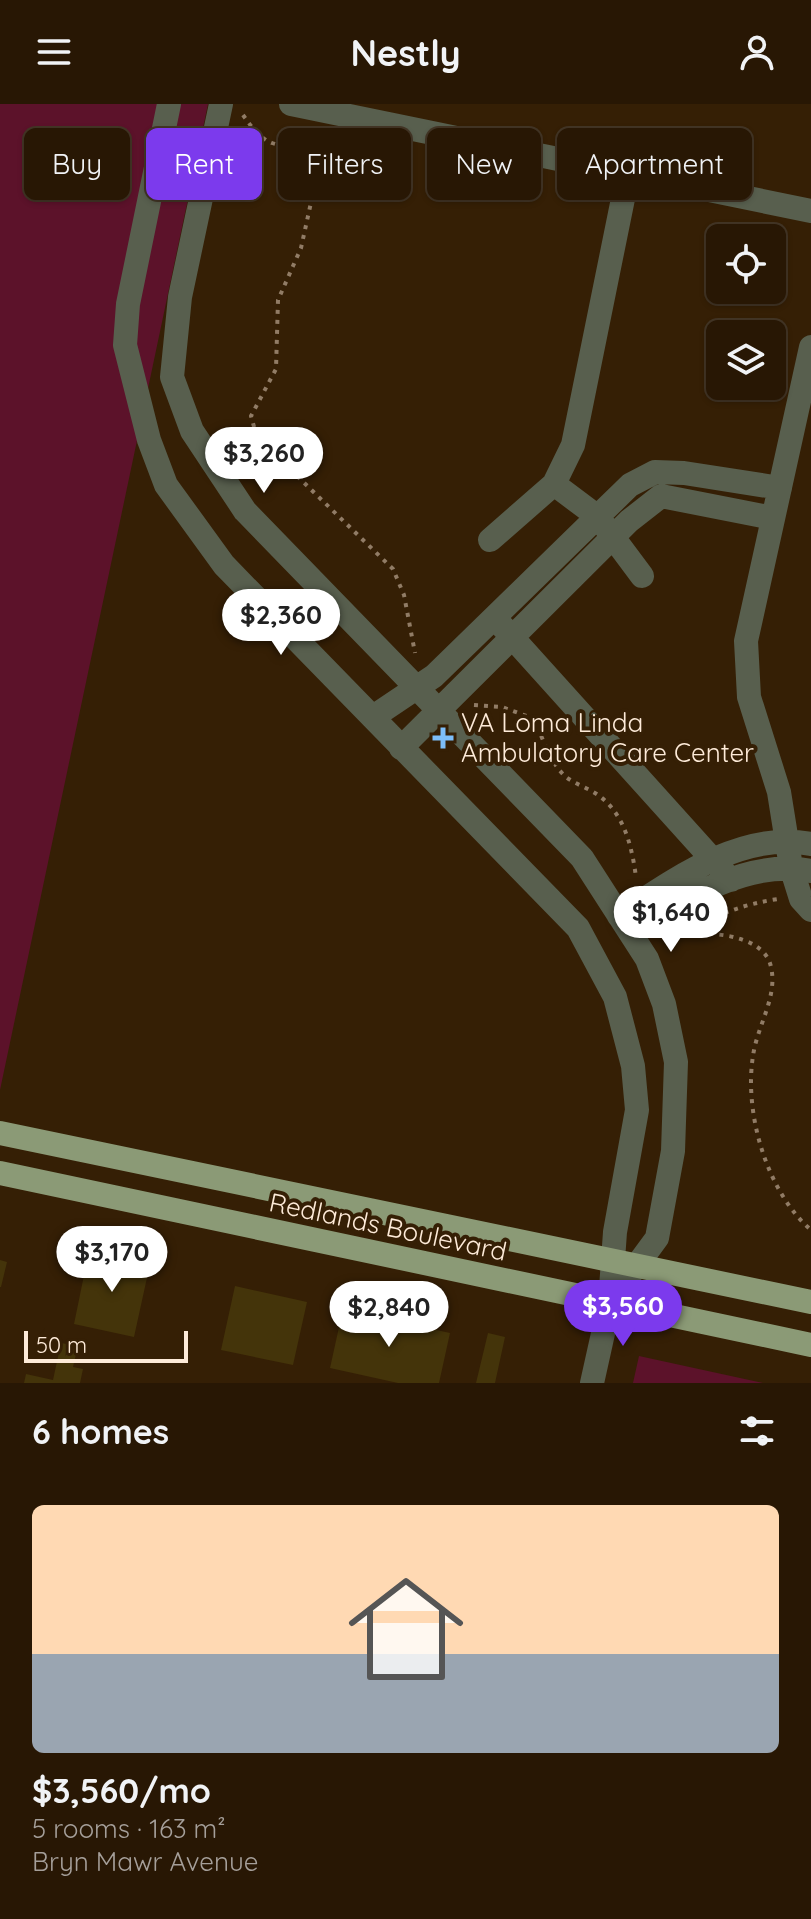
<!DOCTYPE html>
<html lang="en">
<head>
<meta charset="utf-8">
<style>
  :root { --surface:#281704; --page:#30200e; --text:#f1f3f6; --muted:#a59f9a; --line:#443626; --accent:#7c3aed }
  body { margin:0; font-family:Quicksand,sans-serif; background:var(--page); color:var(--text); height:100vh; display:flex; flex-direction:column; font-size:30px; white-space:nowrap }
  * { box-sizing:border-box; margin:0 }
  p { font-size:26px; color:var(--muted) }
  .icon { flex:none; width:44px; height:44px; fill:none; stroke:currentColor; stroke-width:2; stroke-linecap:round; stroke-linejoin:round }
  .map { position:relative; height:1279px; overflow:hidden }
  .panel { display:flex; flex-direction:column; background:var(--surface); flex:1 }
  .panel>* { flex:none }
  .top-card { position:absolute; left:24px; top:24px; width:764px; height:72px; display:flex; gap:16px }
  .tools { position:absolute; left:706px; top:120px; display:grid; gap:16px }
  .tools a { display:grid; place-items:center; width:80px; height:80px; border-radius:12px; background:var(--surface); box-shadow:0 2px 6px #0004,0 0 0 2px var(--line); font-size:40px }
  .scale { position:absolute; left:24px; bottom:20px; width:164px; box-sizing:border-box; padding-left:8px; border:4px solid #feebd9; border-top:0; font-size:22px; line-height:28px; white-space:nowrap; color:#feebd9; -webkit-text-stroke:6px #351f05; paint-order:stroke }
  .price { position:absolute; translate:-50% -68px; padding:0 18px; border-radius:28px; background:#fff; color:#222; font-size:26px; line-height:52px; filter:drop-shadow(0 2px 4px #0008) }
  .price::after { content:''; position:absolute; left:50%; top:48px; width:24px; height:18px; margin-left:-12px; background:inherit; clip-path:polygon(0 0,100% 0,50% 100%) }
  .price.active { background:var(--accent); color:#fff }
  ul { padding:0; list-style:none }
  li { display:grid; align-content:center; gap:16px; height:424px; padding:0 32px }
  li span { display:grid; place-items:center; height:248px; border-radius:12px; color:#555 }
  li>.icon { margin-inline-start:auto }
  span .icon { width:144px; height:144px; fill:#fffc; stroke-width:1 }
  li b { font-size:34px }
  h2 { display:flex; justify-content:space-between; align-items:center; height:96px; padding:0 32px; font-size:34px }
  .chip { padding:0 28px; border-radius:12px; background:var(--surface); box-shadow:0 2px 6px #0004,0 0 0 2px var(--line); font-size:28px; line-height:72px }
  .chip.active { background:var(--accent); color:#fff }
  header { display:flex; justify-content:space-between; align-items:center; height:104px; padding:0 32px; background:var(--surface); font-size:36px; font-weight:700 }
  .map>svg:first-child { display:block }
</style>
</head>
<body>
<header><svg class="icon" aria-label="menu" viewBox="0 0 24 24"><path d="M4 6h16M4 12h16M4 18h16"/></svg>Nestly<svg class="icon" aria-label="person" viewBox="0 0 24 24"><circle cx="12" cy="8" r="4"/><path d="M4 21q1-7 8-7t8 7"/></svg></header>
<div class="map">
<svg width="811" height="1279" viewBox="0 0 811 1279">
  <rect width="100%" height="100%" fill="#351f05"/>
  <path fill="#5c122a" d="M0,0H208L0,986Z
    M639,1252L763,1279H633Z"/>
  <path fill="#44340a" d="M89,1147L150,1160L134,1233L74,1220Z
    M0,1156L7,1158L1,1183H0Z
    M235,1182L307,1198L293,1261L221,1246Z
    M343,1205L450,1229L439,1279H398L330,1264Z
    M488,1229L505,1233L495,1279H476Z
    M61,1239L78,1242L73,1263L83,1265L80,1279H24L26,1270L53,1276Z"/>
  <g fill="none" stroke-linecap="round" stroke-linejoin="round">
    <path stroke="#917c66" stroke-width="4" stroke-dasharray="4 6" stroke-linecap="butt" d="M243,11C251,22 259,34 272,39C291,46 315,33 319,62L301,144L278,196L276,265L251,312L256,330L263,339L393,465L404,491L415,549
      M474,601L502,603L532,614C544,633 548,657 566,673C575,680 588,684 598,691C625,710 632,744 636,773
      M689,827C718,810 744,800 778,795
      M670,835C695,825 764,827 771,863C778,893 757,922 753,952C744,1008 766,1087 811,1126"/>
    <path stroke="#585f4e" stroke-width="24" d="M169,0L128,200L125,241L149,336L166,381L224,461L578,824L615,893L633,962L637,1006L615,1128L610,1198L592,1279
      M221,0L180,193L172,273L192,327L245,407L582,754L647,855L664,900L676,958L673,1047L657,1134L610,1198
      M291,0L811,107
      M811,243L746,537L749,593L779,688L791,763L801,795L811,806
      M554,380L598,413L642,472
      M490,436L554,380L573,341L628,70
      M502,522L731,776
      M373,613L434,572L630,381L655,368L684,369L780,384
      M401,644L629,417L661,392L773,414
      M619,812C674,776 742,726 811,740
      M632,829C684,796 747,754 811,767"/>
    <path stroke="#8b9a76" stroke-width="24" d="M0,1029L811,1198
      M0,1069L811,1241"/>
  </g>
  <path fill="#7dbef9" stroke="#351f05" stroke-width="3" d="M439 622h8v8h8v8h-8v8h-8v-8h-8v-8h8z"/>
  <g text-anchor="middle" stroke-width="8" stroke-linejoin="round" paint-order="stroke">
    <g font-size="26" fill="#feebd9" stroke="#351f05" text-anchor="start">
      <text x="461" y="628">VA Loma Linda<tspan x="461" dy="30">Ambulatory Care Center</tspan></text>
    </g>
    <g font-size="26" fill="#feebd9" stroke="#351f05">
      <text transform="translate(388 1123) rotate(12)" y="9">Redlands Boulevard</text>
    </g>
  </g>
</svg>
<div class="tools">
<a><svg class="icon" aria-label="locate" viewBox="0 0 24 24"><circle cx="12" cy="12" r="6"/><path d="M12 2v4M12 18v4M2 12h4M18 12h4"/></svg></a>
<a><svg class="icon" aria-label="layers" viewBox="0 0 24 24"><path d="M12 4l9 5-9 5-9-5zM3 14l9 5 9-5"/></svg></a>
</div>
<div class="scale">50 m</div>
<b class="price" style="left:264px;top:391px">$3,260</b>
<b class="price" style="left:281px;top:553px">$2,360</b>
<b class="price" style="left:671px;top:850px">$1,640</b>
<b class="price" style="left:112px;top:1190px">$3,170</b>
<b class="price active" style="left:623px;top:1244px">$3,560</b>
<b class="price" style="left:389px;top:1245px">$2,840</b>
<div class="top-card">
<a class="chip">Buy</a>
<a class="chip active">Rent</a>
<a class="chip">Filters</a>
<a class="chip">New</a>
<a class="chip">Apartment</a>
</div>
</div>
<section class="panel">
<h2>6 homes<svg class="icon" aria-label="filters" viewBox="0 0 24 24"><path d="M4 7h16M4 17h16"/><circle cx="9" cy="7" r="2"/><circle cx="15" cy="17" r="2"/></svg></h2>
<ul>
<li><span style="background:linear-gradient(#ffd9b3 60%,#9aa5b1 0)"><svg class="icon" aria-label="home" viewBox="0 0 24 24"><path d="M3 11l9-7 9 7M6 9v11h12V9"/></svg></span><div><b>$3,560/mo</b><p>5 rooms · 163 m²</p><p>Bryn Mawr Avenue</p></div></li>
</ul>
</section>
</body>
</html>
